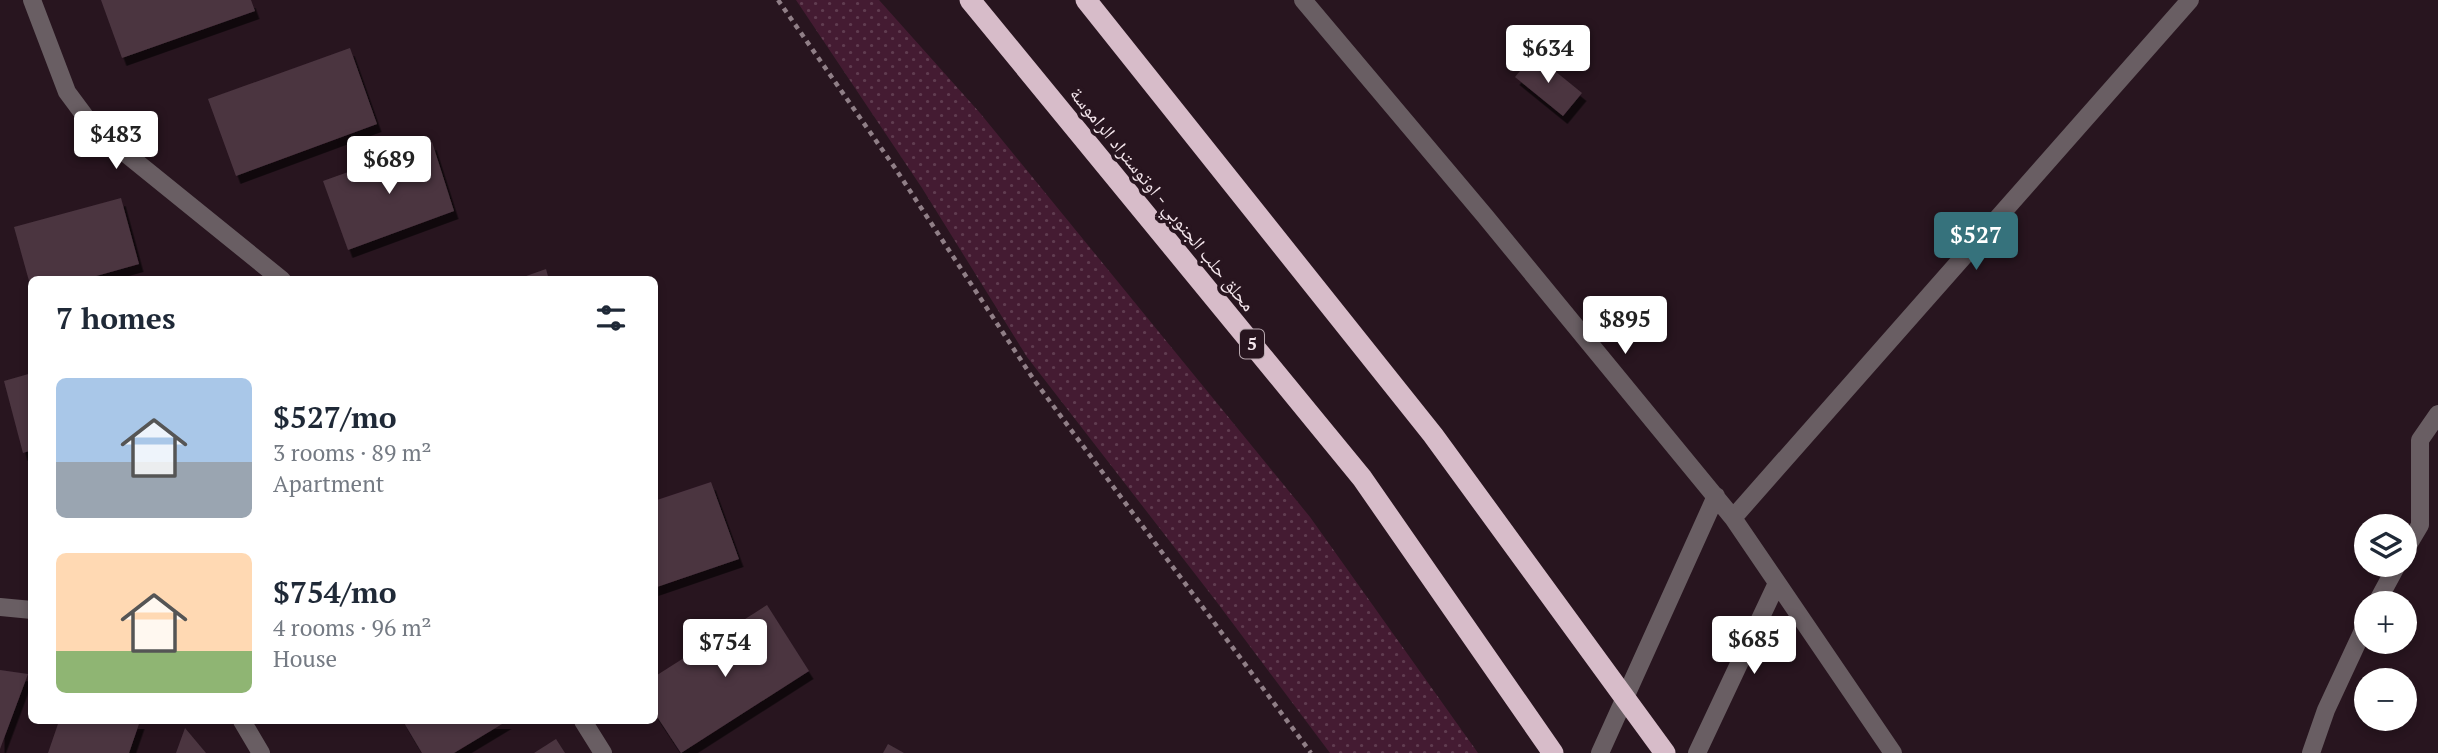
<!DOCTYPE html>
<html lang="en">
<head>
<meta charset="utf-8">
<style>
  :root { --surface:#fff; --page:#f2f2f3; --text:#1f2937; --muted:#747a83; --accent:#36727c }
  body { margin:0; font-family:"PT Serif","Noto Naskh Arabic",serif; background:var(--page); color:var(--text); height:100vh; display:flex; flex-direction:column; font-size:26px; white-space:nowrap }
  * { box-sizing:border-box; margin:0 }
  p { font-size:23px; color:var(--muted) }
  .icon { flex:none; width:38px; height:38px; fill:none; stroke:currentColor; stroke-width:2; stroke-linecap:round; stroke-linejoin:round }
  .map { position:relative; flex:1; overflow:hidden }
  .side { position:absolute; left:28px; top:276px; width:630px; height:448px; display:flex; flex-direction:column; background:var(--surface); border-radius:10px; box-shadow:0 4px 10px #0003 }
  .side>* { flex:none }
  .controls { position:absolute; left:2354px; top:514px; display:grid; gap:14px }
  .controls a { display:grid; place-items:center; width:63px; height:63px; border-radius:50%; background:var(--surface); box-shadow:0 4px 10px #0003; font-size:35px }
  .price { position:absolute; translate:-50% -60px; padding:0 16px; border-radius:7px; background:#fff; color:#222; font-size:23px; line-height:46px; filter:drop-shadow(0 2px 4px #0008) }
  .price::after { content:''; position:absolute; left:50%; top:42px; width:21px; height:16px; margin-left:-10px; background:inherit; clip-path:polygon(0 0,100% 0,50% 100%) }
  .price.selected { background:var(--accent); color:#fff }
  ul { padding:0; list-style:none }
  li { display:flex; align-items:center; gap:21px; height:175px; padding:0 28px }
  li span { display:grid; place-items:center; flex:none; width:196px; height:140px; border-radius:10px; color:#555 }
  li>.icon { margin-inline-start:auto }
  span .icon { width:84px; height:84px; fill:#fffc; stroke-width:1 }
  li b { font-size:30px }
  h2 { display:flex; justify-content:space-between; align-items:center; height:84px; padding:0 28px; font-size:30px }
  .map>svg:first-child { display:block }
</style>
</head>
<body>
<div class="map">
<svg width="2438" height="753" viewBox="0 0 2438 753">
  <defs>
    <pattern id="green-dots" width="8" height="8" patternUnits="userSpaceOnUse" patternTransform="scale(1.75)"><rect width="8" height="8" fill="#441b32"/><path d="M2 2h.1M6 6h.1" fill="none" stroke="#603c50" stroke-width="1.8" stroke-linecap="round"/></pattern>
    <filter id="shadow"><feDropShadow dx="4.5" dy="8" stdDeviation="0" flood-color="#0009"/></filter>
  </defs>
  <rect width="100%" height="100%" fill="#28151f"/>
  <path fill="url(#green-dots)" d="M796,0H879L980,113L1310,517L1478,753H1330L1216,601L1027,357L922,188Z"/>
  <path fill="#4b3540" filter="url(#shadow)" d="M101,0H251L255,11L122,58Z
    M350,48L377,124L236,176L208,99Z
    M1534,54L1582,93L1563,116L1515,77Z
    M432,142L454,211L348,250L323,181Z
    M121,198L139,264L82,280H32L31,288L14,227Z
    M546,269L549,280H515Z
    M32,373V450L23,453L4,381Z
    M711,482L739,559L654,588V501Z
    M767,605L809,671L681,753L654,712V677Z
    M0,670L28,674L0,749Z
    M59,721H140L129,753H48Z
    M403,721H507L454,753H422Z
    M185,728L206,753H176Z
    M556,739L565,753H534Z
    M888,744L904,753H883Z"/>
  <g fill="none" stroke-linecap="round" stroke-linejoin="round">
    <path stroke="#907f87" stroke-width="4.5" stroke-dasharray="5 5" stroke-linecap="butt" d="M778,0L895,168L1034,380L1311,753"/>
    <path stroke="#695e63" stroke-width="18" d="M32,0L67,92L93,127L282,280
      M1303,0L1485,216L1733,518L1893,753
      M1733,518L2190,0
      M2404,552L2420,525V440L2438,414
      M2376,604L2397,565
      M0,607L32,610
      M242,721L261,753
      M583,721L603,753
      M1600,753L1716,496
      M1697,753L1777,583
      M2311,753L2326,710L2366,624"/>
    <path stroke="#d7bcc9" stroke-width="21" d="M970,0L1362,478L1553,753
      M1086,0L1433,435L1665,753"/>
  </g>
  <g text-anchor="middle" stroke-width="7" stroke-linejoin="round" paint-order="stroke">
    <rect fill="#28151f" stroke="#b8a8af" stroke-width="2" x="1240" y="329.5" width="24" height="29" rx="5"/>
    <g font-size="18" font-weight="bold" fill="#f5e7ed">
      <text x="1252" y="350">5</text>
    </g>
    <g font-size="19" fill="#f5e7ed" stroke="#28151f">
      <text transform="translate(1163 199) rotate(51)" y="7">محلق حلب الجنوبي - اوتوستراد الراموسة</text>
    </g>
  </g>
</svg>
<div class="controls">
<a><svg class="icon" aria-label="layers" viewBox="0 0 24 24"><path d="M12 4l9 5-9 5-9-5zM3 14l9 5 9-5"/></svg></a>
<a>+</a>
<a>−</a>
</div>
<b class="price" style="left:1548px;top:85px">$634</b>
<b class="price" style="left:116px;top:171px">$483</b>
<b class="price" style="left:389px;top:196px">$689</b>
<b class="price selected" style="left:1976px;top:272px">$527</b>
<b class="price" style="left:1625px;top:356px">$895</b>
<b class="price" style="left:1754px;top:676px">$685</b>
<b class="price" style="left:725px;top:679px">$754</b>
<section class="side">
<h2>7 homes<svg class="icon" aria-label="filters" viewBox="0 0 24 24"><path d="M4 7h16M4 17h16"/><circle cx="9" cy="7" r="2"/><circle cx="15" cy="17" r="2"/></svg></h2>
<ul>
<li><span style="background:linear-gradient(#a9c7e8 60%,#9aa5b1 0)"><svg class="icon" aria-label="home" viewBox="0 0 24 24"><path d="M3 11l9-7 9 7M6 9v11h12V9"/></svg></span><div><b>$527/mo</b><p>3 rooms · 89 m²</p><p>Apartment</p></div></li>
<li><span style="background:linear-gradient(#ffd9b3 70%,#8fb573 0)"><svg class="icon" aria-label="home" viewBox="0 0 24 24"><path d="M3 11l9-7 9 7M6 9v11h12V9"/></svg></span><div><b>$754/mo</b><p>4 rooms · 96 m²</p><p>House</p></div></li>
</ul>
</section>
</div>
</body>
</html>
